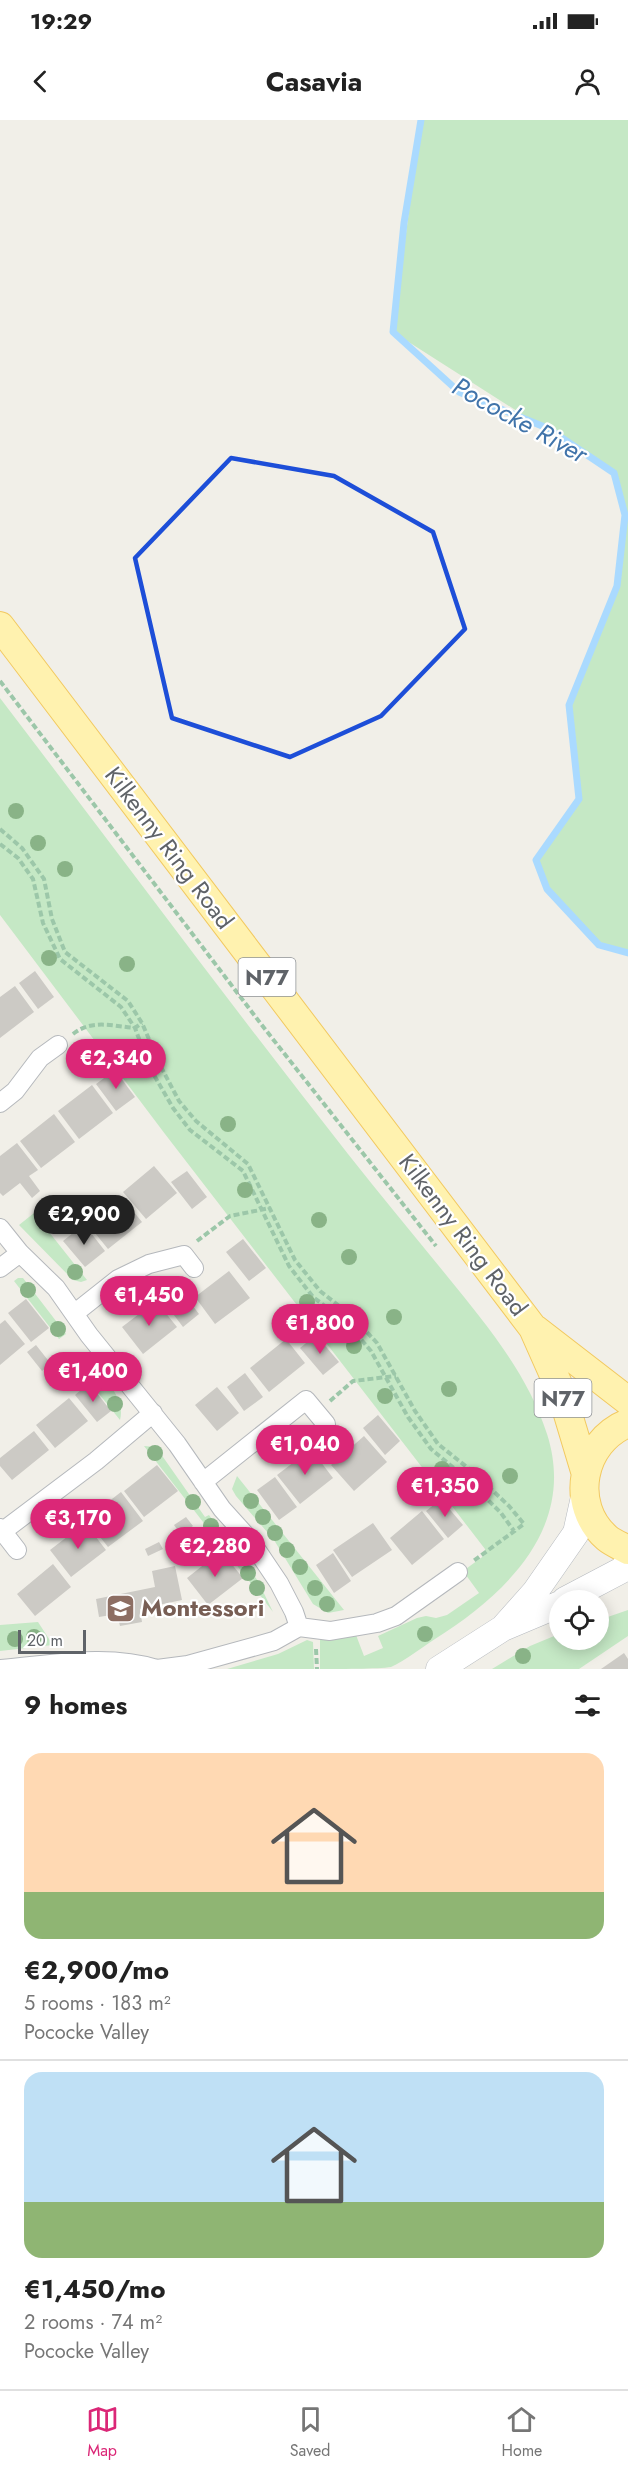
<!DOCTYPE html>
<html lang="en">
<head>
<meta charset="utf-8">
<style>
  :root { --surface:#fff; --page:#f2f2f2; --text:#222; --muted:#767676; --line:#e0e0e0; --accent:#db2777 }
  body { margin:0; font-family:Jost,sans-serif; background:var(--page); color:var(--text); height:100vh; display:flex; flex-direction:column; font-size:22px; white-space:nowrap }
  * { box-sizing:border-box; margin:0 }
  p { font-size:20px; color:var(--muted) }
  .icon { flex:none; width:33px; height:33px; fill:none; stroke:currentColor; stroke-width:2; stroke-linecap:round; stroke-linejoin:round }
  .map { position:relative; height:1549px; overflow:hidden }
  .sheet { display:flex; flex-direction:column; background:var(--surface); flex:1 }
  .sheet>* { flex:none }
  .fabs { position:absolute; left:549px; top:1470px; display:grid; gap:12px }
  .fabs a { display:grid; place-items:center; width:60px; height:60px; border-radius:50%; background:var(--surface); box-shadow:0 3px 15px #0003; font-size:30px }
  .scale { position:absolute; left:18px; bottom:15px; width:68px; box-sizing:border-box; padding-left:6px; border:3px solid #5f6368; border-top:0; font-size:16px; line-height:21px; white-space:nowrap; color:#5f6368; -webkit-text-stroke:4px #fff; paint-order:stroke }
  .price { position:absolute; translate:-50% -51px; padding:0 14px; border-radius:21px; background:var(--accent); color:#fff; font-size:20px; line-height:39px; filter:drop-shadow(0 2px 3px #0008) }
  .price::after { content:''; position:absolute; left:50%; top:36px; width:18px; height:14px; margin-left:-9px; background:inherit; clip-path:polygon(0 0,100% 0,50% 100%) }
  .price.active { background:#222; color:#fff }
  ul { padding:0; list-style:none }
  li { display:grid; align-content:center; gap:12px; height:318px; padding:0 24px }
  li+li { border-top:2px solid var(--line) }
  li span { display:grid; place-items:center; height:186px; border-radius:18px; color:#555 }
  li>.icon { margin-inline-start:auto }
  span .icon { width:108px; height:108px; fill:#fffc; stroke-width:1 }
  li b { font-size:26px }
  h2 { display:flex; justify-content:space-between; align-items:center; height:72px; padding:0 24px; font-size:26px }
  .status { display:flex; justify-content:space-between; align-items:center; height:42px; padding:0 30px; background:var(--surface); direction:ltr }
  .status svg { height:16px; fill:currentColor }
  header { display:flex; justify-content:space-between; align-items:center; height:78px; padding:0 24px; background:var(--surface); font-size:27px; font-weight:700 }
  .dock { display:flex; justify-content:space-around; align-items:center; height:84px; border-top:2px solid var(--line); background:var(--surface); font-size:16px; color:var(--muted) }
  .dock a { display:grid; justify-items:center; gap:3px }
  .dock .active { color:var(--accent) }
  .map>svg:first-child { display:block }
</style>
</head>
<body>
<div class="status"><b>19:29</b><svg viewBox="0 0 49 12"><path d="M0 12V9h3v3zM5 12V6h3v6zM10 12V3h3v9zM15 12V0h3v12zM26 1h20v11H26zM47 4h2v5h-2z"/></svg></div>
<header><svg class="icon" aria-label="back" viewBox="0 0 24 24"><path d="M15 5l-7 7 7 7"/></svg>Casavia<svg class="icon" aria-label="person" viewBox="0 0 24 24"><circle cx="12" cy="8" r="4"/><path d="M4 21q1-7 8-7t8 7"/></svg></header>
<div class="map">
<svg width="628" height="1549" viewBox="0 0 628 1549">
  <rect width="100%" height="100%" fill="#f1efe8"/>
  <path fill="#c5e8c5" d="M421,0H628V832L599,825L547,769L536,740L579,679L569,585L617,466L625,395L614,353L393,212Z
    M0,578C116,730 230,884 348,1034C380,1075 414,1115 447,1156C486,1204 528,1254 547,1314C577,1407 506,1474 435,1519C421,1528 406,1540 391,1547C379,1549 336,1549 320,1549V1517L356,1515L364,1536L383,1528L378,1516L417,1498L426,1496L436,1498L447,1495L479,1473L463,1451L485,1435V1429L165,1014L0,795Z
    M34,1093L87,1160L81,1162L73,1160L19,1105Z
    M18,1158H23L66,1214L59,1219L14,1161Z
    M90,1241C103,1258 126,1277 120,1300L79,1249Z
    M144,1326L156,1327L205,1397L209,1395L258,1461L273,1492Z
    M237,1356L344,1490L328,1493L313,1484L274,1420L236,1376L232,1369Z
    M628,1490V1516L579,1549H492L530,1526L559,1514L560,1520H598L599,1500Z
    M38,1502L53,1525L0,1531V1505Z
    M307,1520L313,1522L314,1549H227L278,1534Z"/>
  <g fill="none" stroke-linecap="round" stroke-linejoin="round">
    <path stroke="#aadaff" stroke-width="7" d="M421,0L404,103L393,212L459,272L547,308L614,353L625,395L617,466L569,585L579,679L536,740L547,769L599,825L628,833"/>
  </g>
  <path fill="#cccac5" d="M35,851L54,877L38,889L19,863Z
    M15,866L34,892L0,918V877Z
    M115,950L135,977L116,991L96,964Z
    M92,965L113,993L79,1019L58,991Z
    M54,994L75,1022L41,1048L20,1021Z
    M17,1023L38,1050L29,1056L40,1071L32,1078L20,1063L3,1076L0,1073V1036Z
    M154,1046L177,1073L146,1099L123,1072Z
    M187,1051L207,1077L192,1089L171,1062Z
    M120,1075L142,1102L108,1129L86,1102Z
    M84,1104L105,1131L85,1147L63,1121Z
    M243,1119L266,1148L249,1161L226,1132Z
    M229,1151L250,1178L215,1204L195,1177Z
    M180,1169L199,1194L183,1207L164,1182Z
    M26,1179L49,1208L31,1222L8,1193Z
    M156,1181L177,1207L143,1234L122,1207Z
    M5,1200L25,1224L0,1245V1204Z
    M316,1215L339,1242L323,1255L300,1228Z
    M286,1219L305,1243L269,1272L250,1248Z
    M36,1225L51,1244L42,1251L27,1232Z
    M245,1253L263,1277L244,1291L227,1267Z
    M89,1263L111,1291L97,1302L75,1275Z
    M217,1267L239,1293L217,1311L195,1285Z
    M69,1278L88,1301L55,1328L36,1305Z
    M378,1295L400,1321L385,1335L363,1308Z
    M34,1311L49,1330L12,1360L0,1346V1338Z
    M364,1316L387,1342L354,1371L331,1345Z
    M311,1329L333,1358L300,1384L277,1355Z
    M157,1345L178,1371L144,1397L124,1371Z
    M275,1357L297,1387L279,1400L257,1370Z
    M121,1372L143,1401L108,1427L86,1399Z
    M441,1379L463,1405L448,1418L426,1391Z
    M422,1391L444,1419L412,1445L390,1418Z
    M186,1397L193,1406L181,1415L174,1405Z
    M85,1403L106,1430L71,1457L50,1430Z
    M373,1403L392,1430L352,1457L333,1430Z
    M159,1422L163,1429L148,1436L145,1429Z
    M221,1431L243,1458L208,1485L187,1458Z
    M333,1433L351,1461L334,1473L316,1445Z
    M53,1444L71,1467L35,1496L17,1474Z
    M175,1446L182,1480L140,1489L142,1502L120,1506L117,1494L99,1497L96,1479L155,1467L152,1451Z
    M624,1533L628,1539V1549H601Z"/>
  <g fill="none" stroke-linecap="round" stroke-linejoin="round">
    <defs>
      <path id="street" d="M0,983L15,971L40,938L58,925
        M0,1108L20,1133L56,1168L89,1215L177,1324L222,1389L250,1420L279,1463L294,1492L299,1507
        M0,1148L20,1133
        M75,1193L118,1159L149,1144L184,1135L194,1148
        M203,1362L306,1280L326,1304
        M0,1408L17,1430
        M3,1411L96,1341L153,1293
        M0,1549C51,1545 107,1533 157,1549
        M157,1549L188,1545L274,1521L299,1507L330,1511L377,1503L396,1496L458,1452"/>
      <path id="secondary" d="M565,1480L622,1450L628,1442
        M503,1508L535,1472L576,1413L584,1377
        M439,1549L503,1508L560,1484"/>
      <path id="primary" d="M0,506L533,1208L561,1271L585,1351
        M535,1209L628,1281
        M628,1303C581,1322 569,1385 607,1418C613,1423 621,1426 628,1430"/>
    </defs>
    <use href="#street" stroke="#b5b8bc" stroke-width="20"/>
    <use href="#secondary" stroke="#b6babf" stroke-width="27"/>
    <use href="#primary" stroke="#f2c960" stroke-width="30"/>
    <path stroke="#9cc7a9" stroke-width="4" stroke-dasharray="6 3" stroke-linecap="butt" d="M0,561L261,904L436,1126
      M0,709L22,728L44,759L52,799L65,832L128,881L142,903L160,945L179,981L196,1001L248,1044L295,1140L320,1171L352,1196L377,1223L415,1291L438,1324L473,1352L509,1386L524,1404L472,1442
      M0,724L18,738L33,759L43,803L60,839L121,887L135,908L150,948L173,988L190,1010L243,1051L289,1146L313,1177L346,1202L371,1231L408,1297L431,1329L468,1360L501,1393L514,1411
      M73,914C92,899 112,906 135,908L142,903
      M197,1121L230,1096L270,1088
      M330,1281L353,1261L396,1256
      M316,1529L317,1549"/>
    <use href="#street" stroke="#fff" stroke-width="18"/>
    <use href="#secondary" stroke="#fff" stroke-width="26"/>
    <use href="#primary" stroke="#fff2af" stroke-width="28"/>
  </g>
  <g fill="#89b387">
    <circle cx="16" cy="691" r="8"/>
    <circle cx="38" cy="723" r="8"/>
    <circle cx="65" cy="749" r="8"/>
    <circle cx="49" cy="838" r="8"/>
    <circle cx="127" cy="844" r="8"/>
    <circle cx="228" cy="1004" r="8"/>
    <circle cx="245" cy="1070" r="8"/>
    <circle cx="319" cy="1100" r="8"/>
    <circle cx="349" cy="1137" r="8"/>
    <circle cx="75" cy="1152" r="8"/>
    <circle cx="28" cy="1170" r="8"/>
    <circle cx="307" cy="1182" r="8"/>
    <circle cx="394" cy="1197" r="8"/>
    <circle cx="58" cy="1209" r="8"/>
    <circle cx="354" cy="1226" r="8"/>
    <circle cx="97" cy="1260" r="8"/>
    <circle cx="449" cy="1269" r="8"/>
    <circle cx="385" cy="1276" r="8"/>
    <circle cx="115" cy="1284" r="8"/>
    <circle cx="155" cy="1333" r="8"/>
    <circle cx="442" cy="1349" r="8"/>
    <circle cx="510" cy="1356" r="8"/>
    <circle cx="251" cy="1381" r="8"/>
    <circle cx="193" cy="1382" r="8"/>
    <circle cx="263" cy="1397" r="8"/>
    <circle cx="211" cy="1406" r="8"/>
    <circle cx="275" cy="1413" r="8"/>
    <circle cx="224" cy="1420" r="8"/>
    <circle cx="287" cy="1430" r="8"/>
    <circle cx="236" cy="1436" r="8"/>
    <circle cx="300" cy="1447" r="8"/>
    <circle cx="248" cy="1453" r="8"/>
    <circle cx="257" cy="1468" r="8"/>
    <circle cx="315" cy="1468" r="8"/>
    <circle cx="327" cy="1484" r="8"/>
    <circle cx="425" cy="1514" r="8"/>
    <circle cx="34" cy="1517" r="8"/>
    <circle cx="15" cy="1519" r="8"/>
    <circle cx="523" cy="1536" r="8"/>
  </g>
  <path fill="none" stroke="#1d4ed8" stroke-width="4.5" stroke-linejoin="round" d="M231,338L334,356L433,412L465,509L381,596L290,637L172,598L135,438Z"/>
  <defs>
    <symbol id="school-square" viewBox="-11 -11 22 22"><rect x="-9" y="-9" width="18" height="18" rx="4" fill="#8d6e63" stroke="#fff"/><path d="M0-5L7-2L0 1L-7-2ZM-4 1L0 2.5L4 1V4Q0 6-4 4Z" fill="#fff"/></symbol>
  </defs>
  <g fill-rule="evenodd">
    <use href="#school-square" x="104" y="1472" width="33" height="33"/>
  </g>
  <g text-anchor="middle" stroke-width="4.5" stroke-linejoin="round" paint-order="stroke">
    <g fill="#fff" stroke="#8f9295" stroke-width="1.5">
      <rect x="238.5" y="838" width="57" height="38" rx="4.5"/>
      <rect x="534.5" y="1259" width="57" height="38" rx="4.5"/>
    </g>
    <g font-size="22" font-weight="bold" fill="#5f6368">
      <text x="267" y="865">N77</text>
      <text x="563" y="1286">N77</text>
    </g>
    <g font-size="24" fill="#5f6368" stroke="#fff">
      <text transform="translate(169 728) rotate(53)" y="8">Kilkenny Ring Road</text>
      <text transform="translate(463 1115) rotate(53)" y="8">Kilkenny Ring Road</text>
    </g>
    <g font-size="24" font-weight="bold" fill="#785e54" stroke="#fff" text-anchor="start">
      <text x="141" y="1496">Montessori</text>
    </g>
    <g font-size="26" font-style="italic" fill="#4174aa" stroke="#fff">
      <text transform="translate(520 300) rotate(29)" y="9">Pococke River</text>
    </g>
  </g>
</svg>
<div class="fabs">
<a><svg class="icon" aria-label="locate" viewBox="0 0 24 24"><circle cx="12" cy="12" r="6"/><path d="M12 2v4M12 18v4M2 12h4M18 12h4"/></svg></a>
</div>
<div class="scale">20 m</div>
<b class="price" style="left:116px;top:970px">€2,340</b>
<b class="price active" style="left:84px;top:1126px">€2,900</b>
<b class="price" style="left:149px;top:1207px">€1,450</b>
<b class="price" style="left:320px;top:1235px">€1,800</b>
<b class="price" style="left:93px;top:1283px">€1,400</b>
<b class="price" style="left:305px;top:1356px">€1,040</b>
<b class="price" style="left:445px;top:1398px">€1,350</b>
<b class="price" style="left:78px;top:1430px">€3,170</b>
<b class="price" style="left:215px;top:1458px">€2,280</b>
</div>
<section class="sheet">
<h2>9 homes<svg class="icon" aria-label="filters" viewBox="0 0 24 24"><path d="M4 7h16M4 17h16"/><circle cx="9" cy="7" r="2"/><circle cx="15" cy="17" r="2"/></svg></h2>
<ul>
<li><span style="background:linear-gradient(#ffd9b3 75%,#8fb573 0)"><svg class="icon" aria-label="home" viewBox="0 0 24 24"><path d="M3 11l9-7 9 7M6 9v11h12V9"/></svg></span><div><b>€2,900/mo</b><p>5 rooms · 183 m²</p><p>Pococke Valley</p></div></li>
<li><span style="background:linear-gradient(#bfe0f5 70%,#8fb573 0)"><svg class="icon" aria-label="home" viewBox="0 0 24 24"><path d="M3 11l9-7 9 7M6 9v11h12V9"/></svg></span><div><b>€1,450/mo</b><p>2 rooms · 74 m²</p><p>Pococke Valley</p></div></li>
</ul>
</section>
<nav class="dock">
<a class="active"><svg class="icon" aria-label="map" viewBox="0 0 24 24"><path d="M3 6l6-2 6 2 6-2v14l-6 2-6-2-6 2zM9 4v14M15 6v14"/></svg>Map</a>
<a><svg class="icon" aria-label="saved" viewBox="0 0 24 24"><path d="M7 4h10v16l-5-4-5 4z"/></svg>Saved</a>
<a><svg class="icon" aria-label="home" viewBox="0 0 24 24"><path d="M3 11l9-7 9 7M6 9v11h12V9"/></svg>Home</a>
</nav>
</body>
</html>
